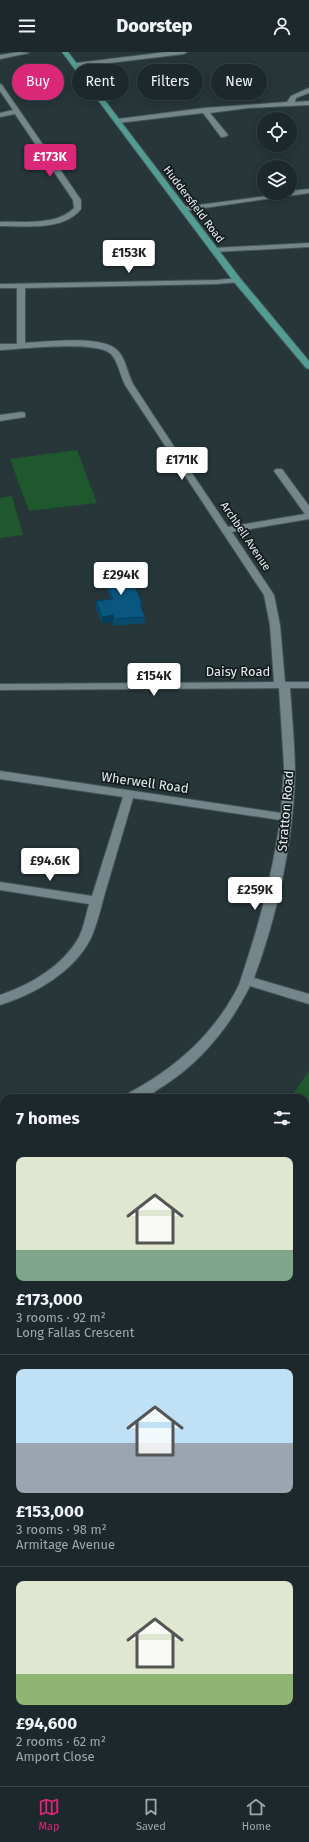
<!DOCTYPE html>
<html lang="en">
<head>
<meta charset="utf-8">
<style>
  :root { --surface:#1c282b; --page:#293437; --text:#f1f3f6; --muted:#a0a6a9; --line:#3a4447; --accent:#db2777 }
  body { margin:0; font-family:"Fira Sans",sans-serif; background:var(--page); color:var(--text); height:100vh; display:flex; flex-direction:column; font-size:15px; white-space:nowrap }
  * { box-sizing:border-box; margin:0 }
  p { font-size:13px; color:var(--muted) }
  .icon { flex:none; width:22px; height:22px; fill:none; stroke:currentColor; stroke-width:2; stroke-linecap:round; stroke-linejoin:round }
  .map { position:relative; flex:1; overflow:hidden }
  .drawer { position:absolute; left:0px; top:1042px; width:309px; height:692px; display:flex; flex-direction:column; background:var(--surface); border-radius:12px 12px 0 0; box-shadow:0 2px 10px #0003,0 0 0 1px var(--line) }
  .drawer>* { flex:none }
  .hud { position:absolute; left:12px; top:12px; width:285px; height:36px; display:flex; gap:8px }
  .fabs { position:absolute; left:257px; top:60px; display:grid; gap:8px }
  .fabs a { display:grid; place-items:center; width:40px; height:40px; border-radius:50%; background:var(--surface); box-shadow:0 2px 10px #0003,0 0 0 1px var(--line); font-size:20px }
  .price { position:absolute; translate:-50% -34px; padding:0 9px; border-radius:4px; background:#fff; color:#222; font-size:13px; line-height:26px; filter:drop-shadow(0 1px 2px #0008) }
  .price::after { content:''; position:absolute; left:50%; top:24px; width:12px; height:9px; margin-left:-6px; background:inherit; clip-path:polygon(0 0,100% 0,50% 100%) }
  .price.current { background:var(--accent); color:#fff }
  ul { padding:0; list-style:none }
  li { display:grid; align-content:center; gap:8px; height:212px; padding:0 16px }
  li+li { border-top:1px solid var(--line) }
  li span { display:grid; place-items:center; height:124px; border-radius:8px; color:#555 }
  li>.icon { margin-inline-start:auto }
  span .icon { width:72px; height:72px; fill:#fffc; stroke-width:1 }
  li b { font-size:17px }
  h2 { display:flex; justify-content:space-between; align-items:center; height:48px; padding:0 16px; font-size:17px }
  .pill { padding:0 14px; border-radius:18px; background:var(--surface); box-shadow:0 2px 10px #0003,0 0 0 1px var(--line); font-size:14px; line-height:36px }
  .pill.current { background:var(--accent); color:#fff }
  header { display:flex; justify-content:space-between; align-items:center; height:52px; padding:0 16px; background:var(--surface); font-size:18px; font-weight:800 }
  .tabs { display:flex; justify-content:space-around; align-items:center; height:56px; border-top:1px solid var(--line); background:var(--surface); font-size:11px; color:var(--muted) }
  .tabs a { display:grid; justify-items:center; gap:2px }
  .tabs .current { color:var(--accent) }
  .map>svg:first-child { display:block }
</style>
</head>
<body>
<header><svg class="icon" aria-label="menu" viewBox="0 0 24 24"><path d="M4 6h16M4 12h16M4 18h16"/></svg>Doorstep<svg class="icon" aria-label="person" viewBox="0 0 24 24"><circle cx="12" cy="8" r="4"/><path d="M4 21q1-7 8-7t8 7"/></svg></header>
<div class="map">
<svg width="309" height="1734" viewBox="0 0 309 1734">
  <rect width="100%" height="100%" fill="#263639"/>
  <path fill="#1f582d" d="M77,398L97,451L29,459L10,407Z
    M12,444L23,483L0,486V446Z
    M309,1019V1400H305V1046H290Z
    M0,1217L4,1218V1375L0,1374Z"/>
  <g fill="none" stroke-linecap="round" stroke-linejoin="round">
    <defs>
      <path id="minor" d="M19,0L29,1L0,7V3Z
        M167,0H187L184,2L76,15L73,13L76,11Z
        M0,32L2,33L81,148V157C64,179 25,174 0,174V170C22,169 57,174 74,156L73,148L15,62L0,65V61L13,58L0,39Z
        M309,36V41L296,46L295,50L309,49V53L248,56L210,61L228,83L224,85H221L203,61L118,71L114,69L118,67L204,56L287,50L291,44Z
        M309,137V141L183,159L179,157L183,155L290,141V139Z
        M309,191V195L214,200L210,198L214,196Z
        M237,226H240V230L217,232L25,236V291C47,290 98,283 116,297C127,306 127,324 135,335C165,382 197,428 228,475L305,462L274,419L276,417H282L309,454V467L232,480L274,543L280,573L285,630H309V636H290C292,666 295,695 295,724C293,790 277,865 254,926L309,942V952L250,934C230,974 203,1008 165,1033C158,1037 151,1043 144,1046C139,1047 131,1046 125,1046L127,1042C167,1021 202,993 227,954C231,947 237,938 240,930C247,908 255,884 261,861C269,830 276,799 280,768L133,746C125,774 116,803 108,831C102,849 99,868 91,886C74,920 35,942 0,953V943C30,933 63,914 79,885C84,875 86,862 89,852L0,838V830L92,844L123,745L0,727V719L281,761L284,714L279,636L0,638V632L274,630L270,573L264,543L125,333C120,323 118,309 111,302C97,288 21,297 0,298V292H17V236H0V232L217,228Z
        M22,360L25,361V365L0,369V363Z
        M4,1079V1089L0,1090V1080Z
        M0,1574H4V1590H0Z
        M305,1578H309V1594H305Z
        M54,1730H72V1734H54Z"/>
      <path id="major" d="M62,0H68L240,226L309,309V317L306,316L234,230Z"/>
    </defs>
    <use href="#minor" stroke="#455456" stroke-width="2"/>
    <use href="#major" stroke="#455456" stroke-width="2"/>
    <use href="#minor" fill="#738689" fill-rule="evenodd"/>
    <use href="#major" fill="#529c92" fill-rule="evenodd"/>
    <path stroke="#bac6c7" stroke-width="4" stroke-dasharray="6 6" stroke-linecap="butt" d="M0,1384H4
      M0,1395H4
      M305,1413H309
      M305,1424H309"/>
  </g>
  <path fill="#084b6d" d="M102,519L142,551V558L145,565V571L114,574L113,570L102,571L96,556V549L111,547L102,526Z
    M305,1463H309V1524L305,1525Z"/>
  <path fill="#063d59" d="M113,563V570L102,571V565Z"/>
  <path fill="#09577f" stroke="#063d59" d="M127,515L142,551L140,552L145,565L114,567L113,563L102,565L96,549L113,547L102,519Z
    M305,1463H309V1515H305Z
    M305,1713H309V1734H108L109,1730H305Z"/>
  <g text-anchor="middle" stroke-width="3.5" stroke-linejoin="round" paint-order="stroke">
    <g font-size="11" fill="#e3eeef" stroke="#151c1e">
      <text transform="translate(194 152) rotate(53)" y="4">Huddersfield Road</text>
      <text transform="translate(246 484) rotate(56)" y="4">Archbell Avenue</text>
    </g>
    <g font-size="13" fill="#e3eeef" stroke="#151c1e">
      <text x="238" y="624">Daisy Road</text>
      <text transform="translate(145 730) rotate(8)" y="5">Wherwell Road</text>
      <text transform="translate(285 759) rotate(-85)" y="5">Stratton Road</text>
    </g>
  </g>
</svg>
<div class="fabs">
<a><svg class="icon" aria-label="locate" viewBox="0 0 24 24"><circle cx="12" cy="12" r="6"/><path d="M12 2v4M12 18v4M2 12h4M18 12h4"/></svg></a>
<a><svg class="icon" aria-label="layers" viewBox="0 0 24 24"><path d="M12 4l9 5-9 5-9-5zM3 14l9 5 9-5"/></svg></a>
</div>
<b class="price current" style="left:50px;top:126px">£173K</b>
<b class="price" style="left:129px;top:222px">£153K</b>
<b class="price" style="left:182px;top:429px">£171K</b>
<b class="price" style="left:121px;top:544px">£294K</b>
<b class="price" style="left:154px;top:645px">£154K</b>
<b class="price" style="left:50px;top:830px">£94.6K</b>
<b class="price" style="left:255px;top:859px">£259K</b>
<div class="hud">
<a class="pill current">Buy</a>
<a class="pill">Rent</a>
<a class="pill">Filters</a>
<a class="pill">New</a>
</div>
<section class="drawer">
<h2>7 homes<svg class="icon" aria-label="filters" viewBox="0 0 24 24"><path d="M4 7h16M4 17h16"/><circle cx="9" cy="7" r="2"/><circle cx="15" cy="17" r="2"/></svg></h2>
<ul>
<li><span style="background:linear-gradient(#dfe7d0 75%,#7fa58c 0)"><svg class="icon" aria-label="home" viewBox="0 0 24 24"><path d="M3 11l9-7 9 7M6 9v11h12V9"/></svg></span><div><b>£173,000</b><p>3 rooms · 92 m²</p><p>Long Fallas Crescent</p></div></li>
<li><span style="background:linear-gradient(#bfe0f5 60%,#9aa5b1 0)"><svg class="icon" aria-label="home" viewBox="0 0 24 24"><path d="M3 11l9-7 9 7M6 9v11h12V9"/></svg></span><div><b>£153,000</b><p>3 rooms · 98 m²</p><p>Armitage Avenue</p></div></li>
<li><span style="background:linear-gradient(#dfe7d0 75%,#8fb573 0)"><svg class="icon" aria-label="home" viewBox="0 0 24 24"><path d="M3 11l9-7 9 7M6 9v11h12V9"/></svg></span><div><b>£94,600</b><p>2 rooms · 62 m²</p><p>Amport Close</p></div></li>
</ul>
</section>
</div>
<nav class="tabs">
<a class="current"><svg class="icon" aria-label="map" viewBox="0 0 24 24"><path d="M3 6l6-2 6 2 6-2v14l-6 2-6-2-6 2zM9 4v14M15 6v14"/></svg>Map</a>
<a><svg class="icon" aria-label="saved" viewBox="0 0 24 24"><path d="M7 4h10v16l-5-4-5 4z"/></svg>Saved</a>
<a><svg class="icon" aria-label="home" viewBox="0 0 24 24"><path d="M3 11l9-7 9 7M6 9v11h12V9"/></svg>Home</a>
</nav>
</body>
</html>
